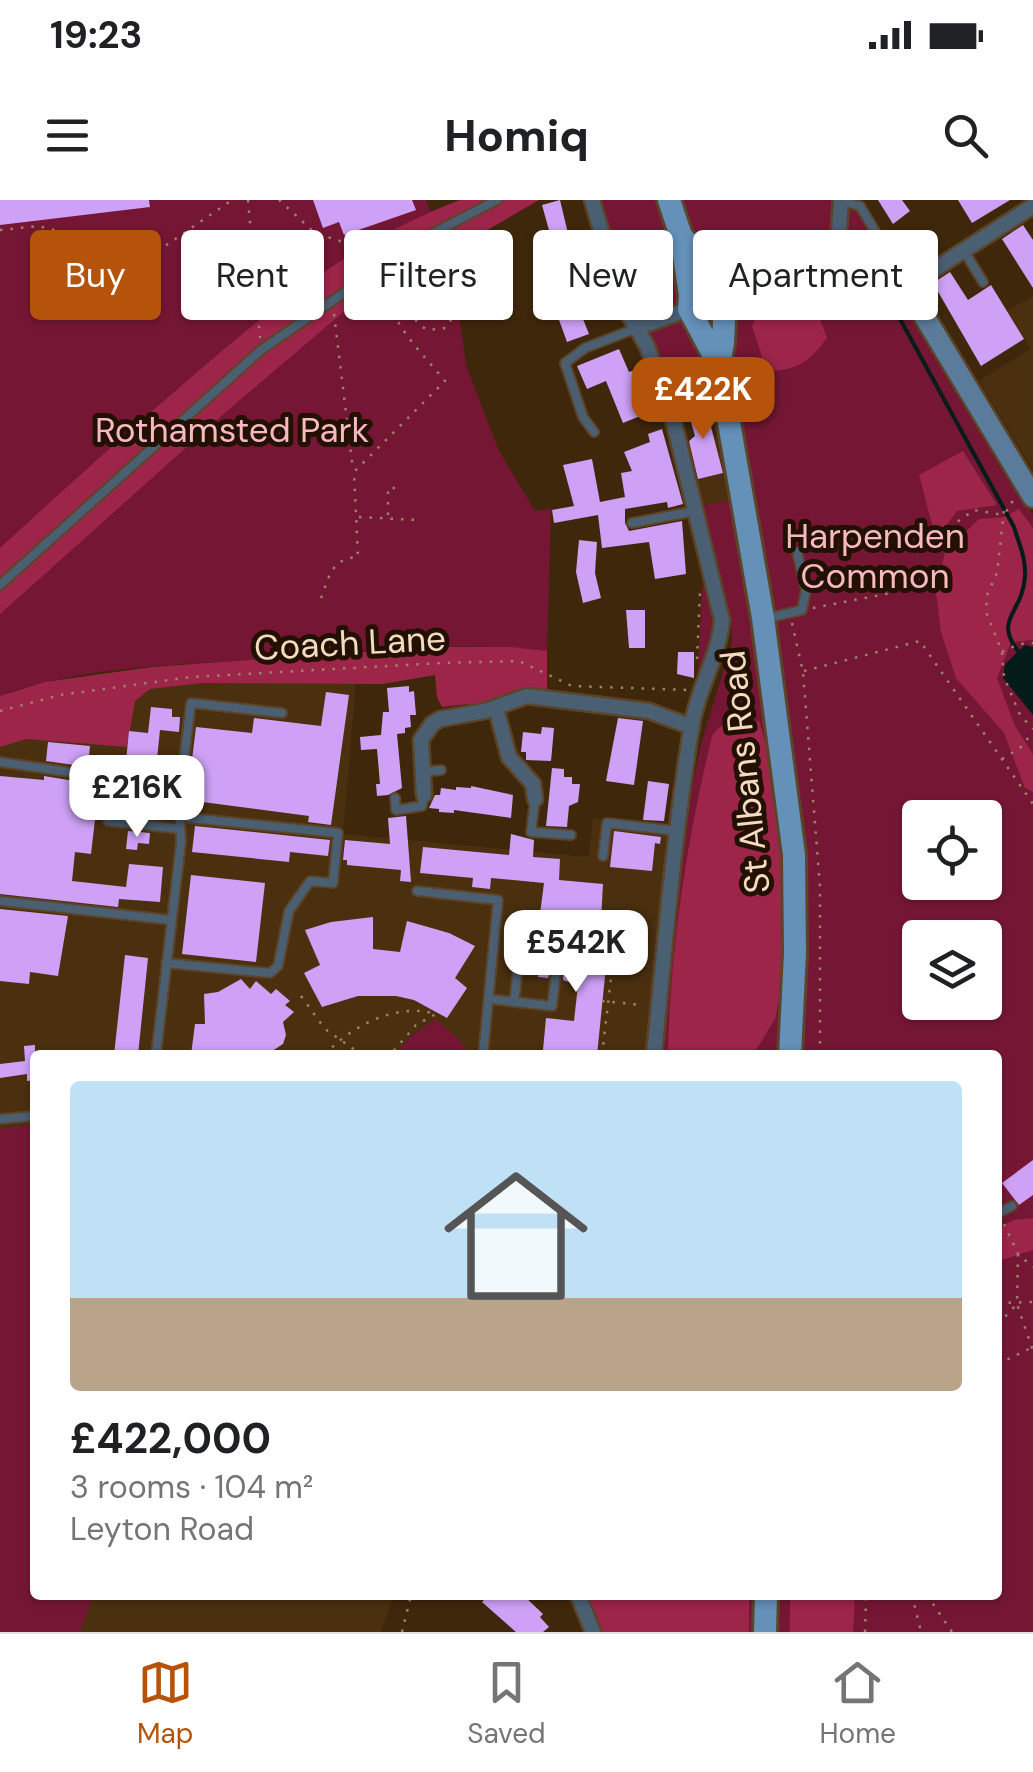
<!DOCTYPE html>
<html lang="en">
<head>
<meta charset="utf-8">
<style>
  :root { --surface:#fff; --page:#f6f6f6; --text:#202124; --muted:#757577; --line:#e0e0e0; --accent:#b45309 }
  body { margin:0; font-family:"DM Sans",sans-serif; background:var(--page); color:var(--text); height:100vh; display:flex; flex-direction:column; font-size:38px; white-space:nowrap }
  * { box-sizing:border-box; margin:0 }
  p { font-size:32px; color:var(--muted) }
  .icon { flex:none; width:55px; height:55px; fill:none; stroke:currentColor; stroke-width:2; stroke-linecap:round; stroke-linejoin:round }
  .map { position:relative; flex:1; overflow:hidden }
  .side { position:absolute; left:30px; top:850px; width:972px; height:550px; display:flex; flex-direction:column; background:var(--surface); border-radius:10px; box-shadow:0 2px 8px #0004 }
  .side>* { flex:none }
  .hud { position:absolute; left:30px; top:30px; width:975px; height:90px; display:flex; gap:20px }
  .fabs { position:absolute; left:902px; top:600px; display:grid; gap:20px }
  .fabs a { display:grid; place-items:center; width:100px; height:100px; border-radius:10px; background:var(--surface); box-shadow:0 2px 8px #0004; font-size:50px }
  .price { position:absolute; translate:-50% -85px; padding:0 22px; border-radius:20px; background:#fff; color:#222; font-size:32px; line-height:65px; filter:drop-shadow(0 2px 5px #0008) }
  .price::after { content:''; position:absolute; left:50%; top:60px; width:30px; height:22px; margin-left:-15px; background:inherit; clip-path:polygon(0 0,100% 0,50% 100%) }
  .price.current { background:var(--accent); color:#fff }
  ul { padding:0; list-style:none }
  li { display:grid; align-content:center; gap:20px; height:530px; padding:0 40px }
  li+li { border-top:2px solid var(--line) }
  li span { display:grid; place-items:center; height:310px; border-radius:10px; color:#555 }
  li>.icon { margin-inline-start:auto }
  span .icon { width:180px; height:180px; fill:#fffc; stroke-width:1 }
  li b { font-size:42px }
  .pill { padding:0 35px; border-radius:10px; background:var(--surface); box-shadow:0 2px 8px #0004; font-size:35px; line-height:90px }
  .pill.current { background:var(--accent); color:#fff }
  .status { display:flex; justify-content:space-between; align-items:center; height:70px; padding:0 50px; background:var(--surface); direction:ltr }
  .status svg { height:28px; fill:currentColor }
  header { display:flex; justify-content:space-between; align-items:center; height:130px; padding:0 40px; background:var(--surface); font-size:45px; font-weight:800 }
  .tab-bar { display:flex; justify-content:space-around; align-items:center; height:140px; border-top:2px solid var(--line); background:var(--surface); font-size:28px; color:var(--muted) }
  .tab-bar a { display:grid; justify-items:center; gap:5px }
  .tab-bar .current { color:var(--accent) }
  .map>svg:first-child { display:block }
</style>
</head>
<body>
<div class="status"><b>19:23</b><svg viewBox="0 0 49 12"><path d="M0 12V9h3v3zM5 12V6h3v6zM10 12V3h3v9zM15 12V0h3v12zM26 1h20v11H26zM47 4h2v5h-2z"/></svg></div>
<header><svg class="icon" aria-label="menu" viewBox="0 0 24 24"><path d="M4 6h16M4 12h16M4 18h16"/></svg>Homiq<svg class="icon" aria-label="search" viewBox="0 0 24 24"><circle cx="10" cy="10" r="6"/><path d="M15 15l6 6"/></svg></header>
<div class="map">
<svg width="1033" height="1432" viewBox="0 0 1033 1432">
  <rect width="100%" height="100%" fill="#3f270b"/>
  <path fill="#4a300f" d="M1033,96V270L979,181L1030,149L1007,111Z
    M717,236L730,300L700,306L684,244Z
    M434,447H511L547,451L546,479L443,474L382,484L356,482L343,634L589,657L593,618L668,627L652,855H35V1395H394L381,1432H0V496L45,482L152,467Z"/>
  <path fill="#751734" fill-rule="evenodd" d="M0,0H426L452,63L466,165L499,251L535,311L551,308L547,451C453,440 358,452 264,459C179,465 80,466 0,496Z
    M598,0H852L904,97L1033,315V1432H600L586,1395H998V855H661L675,668L701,544L732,442L731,420L700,306L730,300L711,204L698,197L675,207L657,152L632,107ZM920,618H985V682H920ZM920,738H985V802H920Z
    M706,383C727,405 714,451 698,475L702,388Z
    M436,819L459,840L470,855H395L411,836Z
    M35,924V1395H94L80,1432H0V929Z"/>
  <path fill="#9e254a" d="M460,0H539L448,53L426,56L341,114L227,211L0,414V348C62,291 124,235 188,180C272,108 355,39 460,0Z
    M810,92L827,138C807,164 800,168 767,172L752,126L761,107Z
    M963,251L997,305L957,311L936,339L919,275Z
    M1019,309L1033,328V440L1011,442L997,478L1015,526L1033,554V592L1025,588L1004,533L956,478L941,432L936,393L945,352L979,319L1004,317Z
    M434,447H511L547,451V491H525L470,508L468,504L442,507L437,497L435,475L382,484L202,483L150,489L135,501L127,547L26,539L0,547V496L45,482L152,467Z
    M759,521L771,561L782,670V784L775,819L753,855H668C670,747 687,640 712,536C723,518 740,522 759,521Z
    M1033,1018V1050L998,1061V1028L1014,1020Z
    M586,1395H749V1432H602Z
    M790,1395H855L853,1432H790Z"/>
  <path fill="#031b19" d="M1025,445L1033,447V515L1003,478L1005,464Z"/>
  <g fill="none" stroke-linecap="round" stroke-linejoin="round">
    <path stroke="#031b19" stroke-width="4" d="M878,85L888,97L1014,327C1019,344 1026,358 1025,376C1023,414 993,418 1018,451"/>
  </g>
  <path fill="#cea1f6" d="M0,0H149L150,7L0,25Z
    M313,0H412L416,10L344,35L339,22L323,28Z
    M560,0L582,92L587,90L595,114L583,119L589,134L567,142L553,103L560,100L551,64L546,66L543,55L555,52L542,5Z
    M878,0H902L910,11L893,24Z
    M958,0H1010L972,23Z
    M1023,25L1033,40V88L1002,39Z
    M950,72L968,100L991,85L1024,139L981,166L933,83Z
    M619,149L629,172L638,169L655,210L623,223L606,181L587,189L577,166Z
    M697,201L705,204L723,273L698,279L689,241L695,236L686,204Z
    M662,229L683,304L668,308L667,302L625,309V323L629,331L682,321L686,374L655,379L649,342L602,348L598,315L554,323L552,310L574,306L563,265L592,259L600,302L625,297L621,273L632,271L624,252L650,242L648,234Z
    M579,340L597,342L595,373L601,398L583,403L576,372Z
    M626,410H645V448H629Z
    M678,452H694V478L677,474Z
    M409,486V492L414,491L416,515H410L411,527L405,528V533L397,534L402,588L388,595L377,596L376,584H380L377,549L361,550L360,537L381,535L383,512H389L387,488Z
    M326,492L349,495L331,625L308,622L309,616L187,600L196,527L252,533L254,518L321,526Z
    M151,507L172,509V517H180L179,532L160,530L151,618L121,612L129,531L148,533Z
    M618,518L643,521L634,585L606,581Z
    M542,527L554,528L551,561L526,560V552H521L523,532L541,534Z
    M48,542L90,546L88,567L46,561Z
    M552,568L564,569V577H572V584H580L578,602L569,606L567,627L546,626Z
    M0,576L44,580V576L99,585L91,654L75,652L72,681L126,687L129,664L163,667L160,702L119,699L118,707L0,694Z
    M648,581L669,584L664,621L643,620Z
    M471,586L513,595L511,618L454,610V613L439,612V609L429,608L435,595H440L441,588L456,590V587L471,588Z
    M406,616L411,682L400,681L401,670L347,665V660H343L345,640L390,644L388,618Z
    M195,626L330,640L328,656L290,652L289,662L192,652Z
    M128,631L150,633L149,644L138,643L137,650L126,649Z
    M614,631L661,637L660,644L655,643L652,671L610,667Z
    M511,634L534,640L533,657L560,659L559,680L603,684L601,721L540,714L544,683L491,678L490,689L472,687L473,678L420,673L423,647L509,655Z
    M191,675L265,683L256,762L182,754Z
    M0,709L68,716L58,776L30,772L29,784L0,781Z
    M373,717V749L400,752L407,721L449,733L475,746L455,778L467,788L447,818L414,800L396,796H358L322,807L304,773L320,765L305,730L331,722Z
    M543,738L608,747L597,855L543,850L546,818L574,821L578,785L563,780V771L558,766L551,768L548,778L538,777Z
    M125,755L148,758L138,855H114Z
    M241,779L250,789L256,781L271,794L276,789L290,801L285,805L294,812L283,822L286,835L283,844L266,855H191L195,824H205L204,794L218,792Z
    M35,845V880L27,881V874L0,878V864L25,861L24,846Z
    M1033,960V995L1019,1005L1002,983Z
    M489,1395H523L543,1414L540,1417L549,1427L543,1432H516L482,1402Z"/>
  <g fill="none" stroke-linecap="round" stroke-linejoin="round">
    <defs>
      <path id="lane" d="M841,1L860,6L879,38
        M964,51L983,82
        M594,232L583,217L565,163L585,148L637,128
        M632,323L695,311
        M0,385L261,150L422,39L497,0
        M768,418L802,410L806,390L797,352
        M0,562L110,578L108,621L180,629
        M423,572L441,570
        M395,598L396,610L422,606L423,595
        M535,599L531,632L571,635
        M603,656L607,623L677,631
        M417,691L498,700L483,855
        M0,701L171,720
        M166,763L270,773L278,766L289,711L310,681L333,683L338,633L180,617
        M489,799L552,806L556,773
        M514,802L523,724
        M156,855L181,642L179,599L191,503L282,513
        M0,919L35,916
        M998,1013L1012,1006"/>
      <path id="street" d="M592,0L624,106L647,146L673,219L722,420C719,456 698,488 692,524C674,633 665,744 654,855
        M837,60L841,0
        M905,88L1033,6
        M637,128L689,109
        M496,508L509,557L533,584L535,599
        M424,595L421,540L432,524L440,519L485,511L527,496L649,511L692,527
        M578,1395L593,1432"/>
      <path id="secondary" d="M718,89L755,87L824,62L847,60L871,66L894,78L917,104L1033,297"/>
      <path id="primary" d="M669,0L681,36L690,95L689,109L719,165L763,418L794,655L795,753L790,855
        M681,36L696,52L713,86L725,100L723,143L719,165
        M765,1432L766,1395"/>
    </defs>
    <use href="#lane" stroke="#5c4428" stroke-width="12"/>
    <use href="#street" stroke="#5c4428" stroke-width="19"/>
    <use href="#secondary" stroke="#5c4428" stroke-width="25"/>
    <use href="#primary" stroke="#5c4428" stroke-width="28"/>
    <path stroke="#9c8469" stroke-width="2.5" stroke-dasharray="2.5 8" stroke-linecap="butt" d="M248,0L260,138
      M279,0L315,33L343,42L398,40
      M0,30L38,26L150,54
      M402,66L416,79C404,100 406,116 427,130L446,128C465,103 446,75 416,79
      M82,88L146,59L232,0
      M334,114L353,270
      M1004,311L997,373L987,395L986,412L1002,452L1004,477L1020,515L1033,529
      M388,315V288H399
      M359,317L417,320
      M937,345L957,322L974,310L998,314L1010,309L1013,299
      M321,398C329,378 331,358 358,357L354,272L445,181C420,150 386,121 386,80
      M813,408L891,393
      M792,423L803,472L820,687V855
      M1002,452L1019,444L1033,443
      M697,459L700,392
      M804,471L920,441L1033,604
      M0,511L60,495L191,477L441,463L519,461L572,486L689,490
      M1002,559L1020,548L1033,532
      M301,796L325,829L362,855
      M602,801L642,805
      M325,855C350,826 398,802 436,814L416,825L390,855
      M602,855L617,727
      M1004,1024L1018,1054L1033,1067
      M1018,1054L1017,1104L1033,1151
      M998,1103L1033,1102
      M998,1124L1016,1105
      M998,1164L1033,1147
      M912,1395L921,1432
      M927,1395L952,1432
      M402,1432L411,1395
      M865,1432L866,1395"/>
    <use href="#lane" stroke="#4b5f73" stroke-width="8"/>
    <use href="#street" stroke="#4b5f73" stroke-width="14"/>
    <use href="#secondary" stroke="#5a7b9a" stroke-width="20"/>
    <use href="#primary" stroke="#6590b8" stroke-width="22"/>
  </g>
  <g text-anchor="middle" stroke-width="10" stroke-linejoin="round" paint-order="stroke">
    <g font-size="35" fill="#f8b8c2" stroke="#221000">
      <text x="232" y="242">Rothamsted Park</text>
      <text x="875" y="348">Harpenden<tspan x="875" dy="40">Common</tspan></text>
    </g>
    <g font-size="35" fill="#f3dac0" stroke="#221000">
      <text transform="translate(350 443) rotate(-3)" y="12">Coach Lane</text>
      <text transform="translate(745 572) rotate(-96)" y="12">St Albans Road</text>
    </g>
  </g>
</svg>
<div class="fabs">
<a><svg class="icon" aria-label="locate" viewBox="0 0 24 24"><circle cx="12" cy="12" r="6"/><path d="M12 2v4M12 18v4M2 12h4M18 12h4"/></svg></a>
<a><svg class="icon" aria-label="layers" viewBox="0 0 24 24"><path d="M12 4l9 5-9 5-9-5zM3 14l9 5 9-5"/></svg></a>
</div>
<b class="price current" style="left:703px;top:242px">£422K</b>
<b class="price" style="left:137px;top:640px">£216K</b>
<b class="price" style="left:576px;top:795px">£542K</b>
<div class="hud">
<a class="pill current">Buy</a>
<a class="pill">Rent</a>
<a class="pill">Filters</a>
<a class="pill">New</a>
<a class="pill">Apartment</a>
</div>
<section class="side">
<ul>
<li><span style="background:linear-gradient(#bfe0f5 70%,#b9a48a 0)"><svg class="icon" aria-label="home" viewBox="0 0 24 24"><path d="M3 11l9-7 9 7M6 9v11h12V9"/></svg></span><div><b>£422,000</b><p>3 rooms · 104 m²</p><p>Leyton Road</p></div></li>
</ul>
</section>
</div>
<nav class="tab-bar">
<a class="current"><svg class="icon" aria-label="map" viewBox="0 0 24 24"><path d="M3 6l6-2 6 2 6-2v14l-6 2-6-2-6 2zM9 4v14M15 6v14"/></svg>Map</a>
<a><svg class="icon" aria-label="saved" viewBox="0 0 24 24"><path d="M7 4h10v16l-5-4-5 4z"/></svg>Saved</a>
<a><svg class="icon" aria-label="home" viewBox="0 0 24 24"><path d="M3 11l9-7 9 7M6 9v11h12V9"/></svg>Home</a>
</nav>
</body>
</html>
